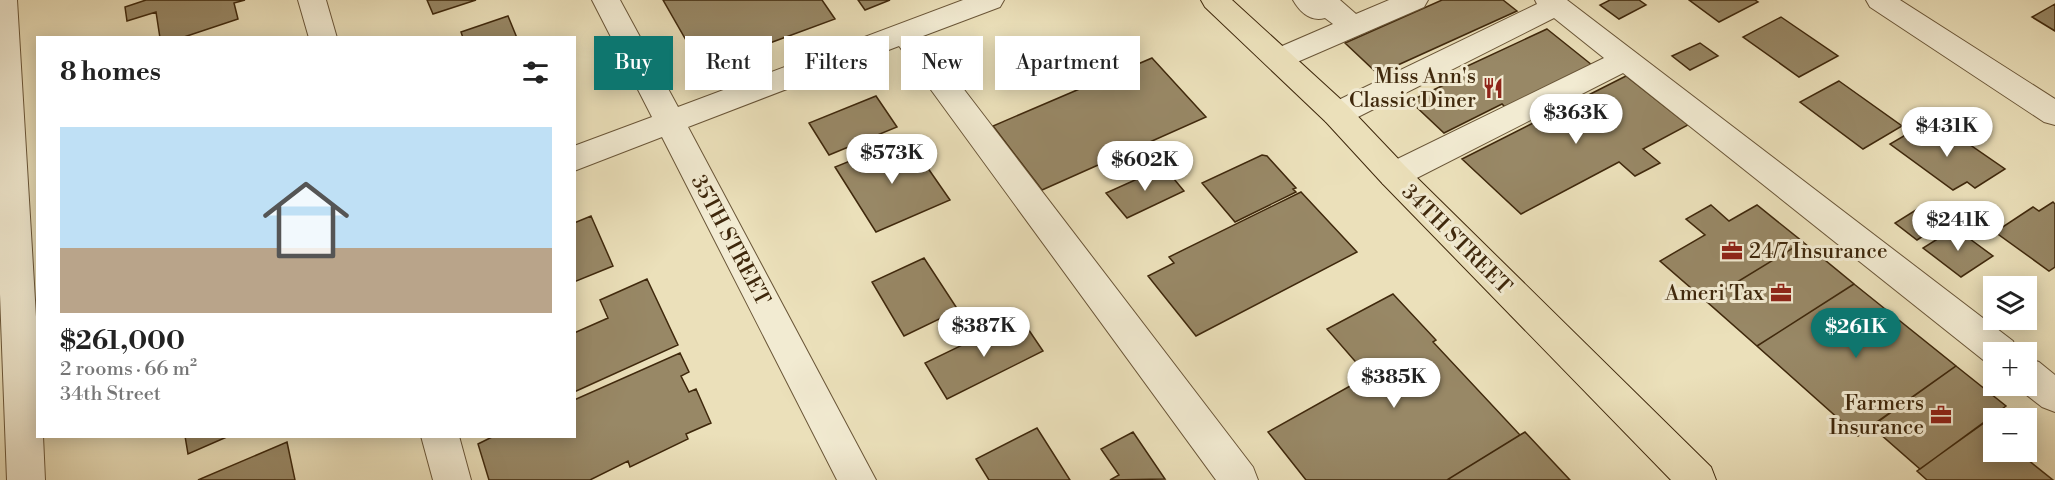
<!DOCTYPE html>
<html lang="en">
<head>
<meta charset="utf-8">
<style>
  :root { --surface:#fff; --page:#f2f2f2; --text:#222; --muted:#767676; --line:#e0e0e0; --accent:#0f766e }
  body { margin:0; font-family:"Libre Bodoni",serif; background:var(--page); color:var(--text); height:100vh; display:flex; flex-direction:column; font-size:22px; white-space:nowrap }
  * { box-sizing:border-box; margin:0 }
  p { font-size:20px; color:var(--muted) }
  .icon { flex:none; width:33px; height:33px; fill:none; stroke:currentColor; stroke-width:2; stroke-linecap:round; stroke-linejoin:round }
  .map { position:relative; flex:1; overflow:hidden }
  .panel { position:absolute; left:36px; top:36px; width:540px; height:402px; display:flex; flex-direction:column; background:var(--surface); border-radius:0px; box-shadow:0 3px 15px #0003 }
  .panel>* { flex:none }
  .top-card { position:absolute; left:594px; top:36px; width:570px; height:54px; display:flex; gap:12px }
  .controls { position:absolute; left:1983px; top:276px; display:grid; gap:12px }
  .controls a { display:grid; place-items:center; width:54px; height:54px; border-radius:0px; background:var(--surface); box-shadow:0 3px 15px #0003; font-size:30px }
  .price { position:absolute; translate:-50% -51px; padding:0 14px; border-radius:21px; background:#fff; color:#222; font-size:20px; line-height:39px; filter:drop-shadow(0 2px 3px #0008) }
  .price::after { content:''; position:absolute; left:50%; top:36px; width:18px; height:14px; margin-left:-9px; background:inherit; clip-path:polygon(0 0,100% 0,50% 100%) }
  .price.active { background:var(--accent); color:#fff }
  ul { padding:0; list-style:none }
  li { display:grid; align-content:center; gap:12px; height:318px; padding:0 24px }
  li+li { border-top:2px solid var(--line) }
  li span { display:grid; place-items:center; height:186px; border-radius:0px; color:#555 }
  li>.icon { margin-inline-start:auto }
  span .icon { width:108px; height:108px; fill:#fffc; stroke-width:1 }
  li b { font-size:26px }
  h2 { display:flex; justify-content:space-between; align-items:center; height:72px; padding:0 24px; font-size:26px }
  .pill { padding:0 21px; border-radius:0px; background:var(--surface); box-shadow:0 3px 15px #0003; font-size:21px; line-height:54px }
  .pill.active { background:var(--accent); color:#fff }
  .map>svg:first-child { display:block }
</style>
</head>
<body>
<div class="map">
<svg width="2055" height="480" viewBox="0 0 2055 480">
  <rect width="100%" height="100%" fill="#ebe0ba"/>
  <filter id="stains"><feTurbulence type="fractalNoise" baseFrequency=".00333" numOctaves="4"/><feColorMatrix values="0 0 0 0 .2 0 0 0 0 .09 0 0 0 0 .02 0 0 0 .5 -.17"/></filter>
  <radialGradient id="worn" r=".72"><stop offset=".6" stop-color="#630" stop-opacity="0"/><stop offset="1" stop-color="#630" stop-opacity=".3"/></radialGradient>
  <path fill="#988866" stroke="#3f280c" stroke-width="1.5" d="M146,0H245L234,3L238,19L181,38H160L156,12L127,21L125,7Z
    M427,0H476L433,14Z
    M663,0H822L835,19L702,68Z
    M858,0H890L865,10Z
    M1442,0H1503L1517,11L1378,74L1345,43Z
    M1610,0H1639L1646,5L1619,19L1600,5Z
    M1689,0H1755L1758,2L1719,22Z
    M2055,4V31L2032,17Z
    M508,16L517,38H463L461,32Z
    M1781,17L1838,56L1799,77L1743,37Z
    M1547,29L1592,65L1506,108L1502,104L1444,133L1410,101L1467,74L1461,69Z
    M1700,43L1718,56L1690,70L1672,56Z
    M1152,58L1206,117L1042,190L993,126Z
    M1626,76L1688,125L1643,149L1660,163L1635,176L1619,162L1521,214L1462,159Z
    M1839,81L1902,126L1863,149L1800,102Z
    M876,96L897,127L829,155L809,123Z
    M1926,123L1953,142L1960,138L2005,169L1975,188L1967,182L1953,190L1890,144Z
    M907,138L950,200L876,232L835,167Z
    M1262,155L1267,156L1296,188L1293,189L1296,192L1235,222L1202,183Z
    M1164,167L1184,191L1127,218L1106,193Z
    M1301,192L1357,252L1196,336L1148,276L1174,263L1169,257Z
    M2053,202L2055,204V267L2049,271L1995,232L2033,207L2039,211Z
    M1711,205L1729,221L1757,205L1803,242L1706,301L1660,261L1705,235L1686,219Z
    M1924,205L1947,221L1917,240L1895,223Z
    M591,216L613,266L574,282V223Z
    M1955,228L1993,256L1961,277L1923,248Z
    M1803,242L1854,284L1757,346L1706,301Z
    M924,258L958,310L904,336L872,282Z
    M647,279L678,345L574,392V333L608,318L600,300Z
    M1854,284L1956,366L1858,436L1757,346Z
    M1393,294L1436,340L1433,342L1520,435L1447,480H1306L1268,432L1368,376L1327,329Z
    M1020,317L1043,351L947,399L925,363Z
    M680,353L689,372L681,376L689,392L696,389L711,423L686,434L688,439L630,467L628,461L590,480H489L478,444L494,436H574V400Z
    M1956,366L2006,406L1920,469L1871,426Z
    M1984,423L1994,431V452H2018L2053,480H1927L1917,471Z
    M1037,428L1070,480H989L976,459Z
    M1133,432L1165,479L1110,480L1119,475L1101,449Z
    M1525,432L1570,480H1447L1520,435Z
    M185,436H229L188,454Z
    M287,442L295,480H198Z"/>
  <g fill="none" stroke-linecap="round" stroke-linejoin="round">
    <defs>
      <path id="minor" d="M0,0H17L38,350V436H43L45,480H7L0,294Z
        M298,0H326L337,38H309Z
        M592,0H620L678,107L963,0H1004L1000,7L923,36L1253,467L1258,480H1216L899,46L688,127L876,480H837L662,137L574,171V146L652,117Z
        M1293,0H1340L1356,14L1389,0H1428L1424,7L1288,66L1278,69L1268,66L1263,59L1268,52L1333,24L1325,18C1310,22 1300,12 1293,0Z
        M1535,0H1567L2013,341L2017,352H1994V365L1987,363L1623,73L1405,184L1394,187L1383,184L1378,175L1383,166L1604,58L1554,18L1348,122L1337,125L1326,122L1322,114L1326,106L1537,4Z
        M1866,0H1900L2055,99V125L2044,122L1870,7Z
        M2026,358L2039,362L2055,375V412L2042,407L2015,386H2026Z
        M421,436H459L471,480H433Z"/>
      <path id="major" d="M1201,0H1232L1348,106L1405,166L1711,467L1716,480H1671L1383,184L1326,122L1205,7Z"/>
    </defs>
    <use href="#minor" stroke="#6a5638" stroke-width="2"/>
    <use href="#major" stroke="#3f280c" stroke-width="2"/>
    <use href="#minor" fill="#f2ebd2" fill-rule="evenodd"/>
    <use href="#major" fill="#ebe0ba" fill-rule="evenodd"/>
  </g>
  <defs>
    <symbol id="restaurant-bare" viewBox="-9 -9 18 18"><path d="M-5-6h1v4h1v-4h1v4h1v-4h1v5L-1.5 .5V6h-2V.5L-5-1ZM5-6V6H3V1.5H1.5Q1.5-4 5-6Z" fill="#8f2418" stroke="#f2ebd2" stroke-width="2.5" paint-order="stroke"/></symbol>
    <symbol id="office-bare" viewBox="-9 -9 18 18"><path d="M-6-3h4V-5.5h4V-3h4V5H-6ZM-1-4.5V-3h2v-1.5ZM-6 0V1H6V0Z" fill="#8f2418" stroke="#f2ebd2" stroke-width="2.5" paint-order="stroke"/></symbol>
  </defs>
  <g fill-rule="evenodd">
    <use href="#restaurant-bare" x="1478" y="73" width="30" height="30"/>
    <use href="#office-bare" x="1717" y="236" width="30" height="30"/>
    <use href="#office-bare" x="1766" y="278" width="30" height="30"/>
    <use href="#office-bare" x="1926" y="400" width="30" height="30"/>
  </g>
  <g text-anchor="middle" stroke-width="6" stroke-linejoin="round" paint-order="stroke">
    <g font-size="21" fill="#3f280c" stroke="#f2ebd2" text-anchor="end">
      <text x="1476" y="83">Miss Ann's<tspan x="1476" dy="24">Classic Diner</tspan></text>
      <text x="1749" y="258" text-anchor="start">24/7 Insurance</text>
      <text x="1764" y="300">Ameri Tax</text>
      <text x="1924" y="410">Farmers<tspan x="1924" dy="24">Insurance</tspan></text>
    </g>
    <g font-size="21" fill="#3f280c" stroke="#f2ebd2">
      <text transform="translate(1457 239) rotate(45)" y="7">34TH STREET</text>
      <text transform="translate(731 240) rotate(62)" y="7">35TH STREET</text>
    </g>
  </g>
  <rect width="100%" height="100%" filter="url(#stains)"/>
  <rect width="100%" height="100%" fill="url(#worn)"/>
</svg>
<div class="controls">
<a><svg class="icon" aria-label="layers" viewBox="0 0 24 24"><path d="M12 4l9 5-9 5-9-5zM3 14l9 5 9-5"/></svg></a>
<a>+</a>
<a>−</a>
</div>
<b class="price" style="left:1576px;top:145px">$363K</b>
<b class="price" style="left:1947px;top:158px">$431K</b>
<b class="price" style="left:892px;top:185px">$573K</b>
<b class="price" style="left:1145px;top:192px">$602K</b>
<b class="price" style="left:1958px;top:252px">$241K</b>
<b class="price" style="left:984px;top:358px">$387K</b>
<b class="price active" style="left:1856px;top:359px">$261K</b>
<b class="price" style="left:1394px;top:409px">$385K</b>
<div class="top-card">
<a class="pill active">Buy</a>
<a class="pill">Rent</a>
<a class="pill">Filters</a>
<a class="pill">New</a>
<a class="pill">Apartment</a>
</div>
<section class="panel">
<h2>8 homes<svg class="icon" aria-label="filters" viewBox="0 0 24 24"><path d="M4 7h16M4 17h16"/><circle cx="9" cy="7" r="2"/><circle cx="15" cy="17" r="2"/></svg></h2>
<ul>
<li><span style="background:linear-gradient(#bfe0f5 65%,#b9a48a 0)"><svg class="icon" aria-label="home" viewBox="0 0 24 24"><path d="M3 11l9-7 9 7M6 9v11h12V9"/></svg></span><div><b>$261,000</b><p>2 rooms · 66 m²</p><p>34th Street</p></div></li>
</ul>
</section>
</div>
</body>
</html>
